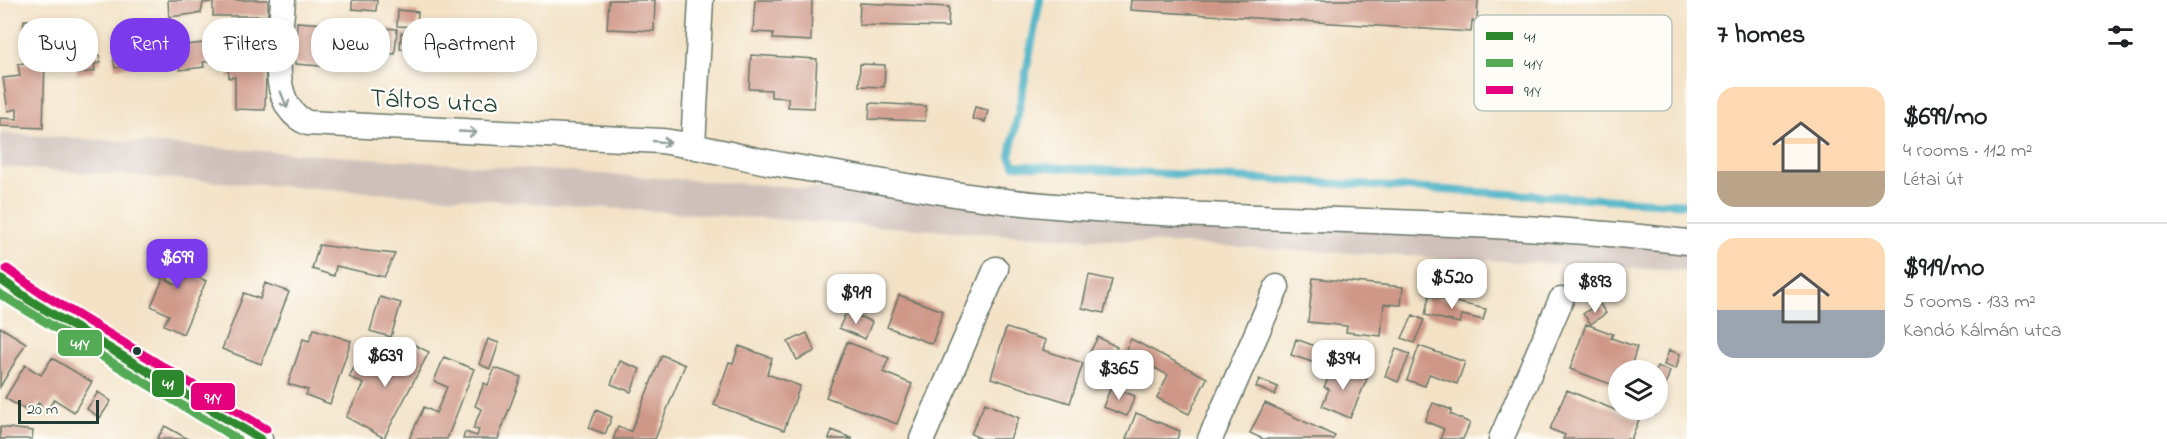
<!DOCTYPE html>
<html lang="en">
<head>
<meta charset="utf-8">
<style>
  :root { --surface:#fff; --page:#f6f6f6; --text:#202124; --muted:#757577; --line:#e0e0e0; --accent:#7c3aed }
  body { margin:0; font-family:"Indie Flower",sans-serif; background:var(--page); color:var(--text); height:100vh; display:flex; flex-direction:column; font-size:22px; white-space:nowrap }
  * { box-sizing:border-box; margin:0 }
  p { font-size:20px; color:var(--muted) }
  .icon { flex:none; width:33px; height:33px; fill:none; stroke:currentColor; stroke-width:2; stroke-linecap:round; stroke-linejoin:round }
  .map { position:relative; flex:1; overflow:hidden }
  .sheet { display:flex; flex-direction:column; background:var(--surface); width:480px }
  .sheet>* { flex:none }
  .top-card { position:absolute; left:18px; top:18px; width:570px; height:54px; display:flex; gap:12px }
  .fabs { position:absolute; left:1608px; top:360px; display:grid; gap:12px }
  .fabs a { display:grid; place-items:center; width:60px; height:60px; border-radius:50%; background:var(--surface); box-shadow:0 3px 9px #0003; font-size:30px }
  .scale { position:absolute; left:18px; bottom:15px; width:81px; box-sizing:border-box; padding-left:6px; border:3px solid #1f3d34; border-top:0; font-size:16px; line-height:21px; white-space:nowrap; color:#1f3d34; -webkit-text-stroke:4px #fdfcf7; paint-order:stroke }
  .price { position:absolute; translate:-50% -51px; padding:0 14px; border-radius:12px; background:#fff; color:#222; font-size:20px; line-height:39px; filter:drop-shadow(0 2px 3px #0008) }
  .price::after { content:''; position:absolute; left:50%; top:36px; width:18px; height:14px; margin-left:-9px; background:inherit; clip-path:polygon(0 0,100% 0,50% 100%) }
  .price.current { background:var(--accent); color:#fff }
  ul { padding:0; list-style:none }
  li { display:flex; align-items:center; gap:18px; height:150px; padding:0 30px }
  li+li { border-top:2px solid var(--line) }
  li span { display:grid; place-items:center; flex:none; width:168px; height:120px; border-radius:18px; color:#555 }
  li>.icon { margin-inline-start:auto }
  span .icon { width:72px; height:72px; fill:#fffc; stroke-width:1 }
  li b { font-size:26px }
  h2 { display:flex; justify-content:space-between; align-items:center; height:72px; padding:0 30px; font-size:26px }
  .chip { padding:0 21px; border-radius:24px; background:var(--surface); box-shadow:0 3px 9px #0003; font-size:21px; line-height:54px }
  .chip.current { background:var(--accent); color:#fff }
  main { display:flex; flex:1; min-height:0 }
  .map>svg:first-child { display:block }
</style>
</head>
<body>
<main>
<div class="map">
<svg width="1687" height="439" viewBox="0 0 1687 439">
  <rect width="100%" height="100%" fill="#fdfcf7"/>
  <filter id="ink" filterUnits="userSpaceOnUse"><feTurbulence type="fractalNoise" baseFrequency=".0167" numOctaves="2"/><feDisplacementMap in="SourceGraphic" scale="12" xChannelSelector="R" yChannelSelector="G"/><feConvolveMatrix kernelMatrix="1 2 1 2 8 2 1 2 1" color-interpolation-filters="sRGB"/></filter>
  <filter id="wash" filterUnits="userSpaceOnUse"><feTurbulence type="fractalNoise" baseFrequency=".008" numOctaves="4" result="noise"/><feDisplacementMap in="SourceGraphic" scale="24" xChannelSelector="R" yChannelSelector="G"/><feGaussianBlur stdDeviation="1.35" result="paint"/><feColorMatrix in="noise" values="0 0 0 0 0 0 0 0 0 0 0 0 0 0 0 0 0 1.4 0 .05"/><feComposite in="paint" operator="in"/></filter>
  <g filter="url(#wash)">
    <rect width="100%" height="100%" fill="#f3e2c6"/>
    <path fill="#cfc0ba" d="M0,133L982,200L1687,238V271L979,233L0,167Z"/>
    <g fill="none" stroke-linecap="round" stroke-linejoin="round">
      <path stroke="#47b1c5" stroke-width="8" d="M1040,0L1010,156L1014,165L1687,204"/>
    </g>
    <g id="blocks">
      <path fill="#cf9787" d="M168,0H268V16H213V2L203,3L201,13L169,17Z
        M352,0H377L376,11L352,9Z
        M609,0H655L654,31L607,29Z
        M755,0H812L811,41L773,39V33L753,32Z
        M1131,0H1478L1477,22L1472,21L1471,32L1130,10Z
        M860,3L949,7L948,27L859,25Z
        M398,10L418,12L417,27L397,26Z
        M24,20L46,21L45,39L23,38Z
        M297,22L397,29L395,54L358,52L359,42L335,41L333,67L295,64Z
        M401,33L458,37V44L446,43L445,52L400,49Z
        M267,36L265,110L235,109V77L229,78L228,65L217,66V61L203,62L204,67L180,70L179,64L162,66L161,62L115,68L113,53Z
        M99,55L101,63L94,64L95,71L77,74L75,59Z
        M751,55L817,59L814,108L788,107V98L771,97V90L749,89Z
        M45,61L43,128L0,126V118L17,119V109L8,111L3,78L20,76L18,64Z
        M860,64L885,65L884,87L859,86Z
        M870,103L926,106L925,121L869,119Z
        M975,107L988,110L985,122L972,119Z
        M319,245L341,248L395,254L384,277L336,266L334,276L312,269Z
        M168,246L194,255L187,270L174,265L167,280L181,287L188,273L206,281L183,334L164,325L169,315L151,306L163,279L154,275Z
        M1089,275L1112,280L1104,313L1082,308Z
        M1313,278L1403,287L1401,305L1384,304L1381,336L1346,332L1347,326L1308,322Z
        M265,283L289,292L261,364L222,349L244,293L260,299Z
        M850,285L872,294L864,314L842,305Z
        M899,295L943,311L932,344L887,327Z
        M1429,296L1486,309L1483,320L1462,315L1460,323L1425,315Z
        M380,297L401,303L391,337L370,331Z
        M1599,303L1606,313L1591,324L1583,314Z
        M847,311L872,322L865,339L839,328Z
        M1413,315L1424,320L1414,343L1402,338Z
        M1586,324L1613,334L1611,338L1637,347L1632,363L1637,365L1635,370H1618L1613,385L1570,369Z
        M0,327L26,343L0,387Z
        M1006,328L1046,340L1043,350L1083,363L1070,403L991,378Z
        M314,329L351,341L330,404L306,395L308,390L288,384L303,339L309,341Z
        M807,333L815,351L797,360L788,342Z
        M1098,337L1117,347L1113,355L1121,359L1131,339L1207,378L1189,414L1157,398L1168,375L1147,364L1134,387L1096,368L1100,359L1089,354Z
        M403,339L429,352L384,438L346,417L364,384L349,377L360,357L386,370Z
        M488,339L499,343L490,369L479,364Z
        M1296,339L1323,349L1318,364L1291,355Z
        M847,342L889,358L883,372L912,384L897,424L826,397Z
        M739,346L772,358L767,374L800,386L784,430L714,405L729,362L733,363Z
        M1419,346L1465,362L1457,384L1429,374L1425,386L1407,380Z
        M1396,349L1410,354L1398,382L1385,376Z
        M1669,350L1680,354L1676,369L1664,365Z
        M662,355L685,365L655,439H613L618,427L631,431Z
        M444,357L474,369L447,439H409L424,407L436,413L447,387L434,381Z
        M52,358L92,382L74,412L54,399L48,409L38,403L32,414L5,398L25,365L41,375Z
        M620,361L640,369L631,392L611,384Z
        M1334,365L1367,379L1350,418L1322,406L1329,389L1324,387Z
        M1657,367L1670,371L1658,407L1656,370Z
        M495,368L521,377L498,439H463L465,432L477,436L479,430L473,429L481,409L475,406L484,383L488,385Z
        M1259,379L1278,387L1275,395L1256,387Z
        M1111,387L1135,396L1127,416L1103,407Z
        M1567,390L1639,420L1631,439H1563L1565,435L1550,429Z
        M98,392L111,401L100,418L87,409Z
        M985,403L1019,418L1010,439H982L971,434Z
        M1265,403L1335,436L1333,439H1263L1250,433Z
        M1433,403L1452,410L1450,414L1470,423L1463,439H1440L1444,429L1425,421Z
        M596,410L612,417L605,434L589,428Z
        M1641,410H1657L1655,415Z
        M1136,413L1180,431L1177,439H1126Z
        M165,426L188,439H157Z
        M0,427L33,431L32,439H0Z
        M832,430L853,439H829Z"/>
    </g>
  </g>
  <g filter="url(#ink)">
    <use href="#blocks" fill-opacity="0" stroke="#697767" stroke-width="1.5"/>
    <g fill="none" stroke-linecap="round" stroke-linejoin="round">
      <defs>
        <path id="minor" d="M283,0C281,38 265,106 308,123L661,141C702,146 742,158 783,165C874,179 963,199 1055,206C1265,223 1477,217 1687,242
          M693,145L701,0
          M0,279L31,301L260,439
          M922,439L996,269
          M1210,439L1277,287
          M1501,439L1561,300"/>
      </defs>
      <use href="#minor" stroke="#697767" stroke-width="27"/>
      <use href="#minor" stroke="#fff" stroke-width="24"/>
      <defs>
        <path id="bus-1" d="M0,279L31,301L260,439"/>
        <path id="bus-2" d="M0,294L237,439"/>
        <path id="bus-3" d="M7,269L38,291L266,429"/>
      </defs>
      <use href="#bus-1" stroke="#fdfcf7" stroke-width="14"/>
      <use href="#bus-2" stroke="#fdfcf7" stroke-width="14"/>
      <use href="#bus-3" stroke="#fdfcf7" stroke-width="14"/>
      <use href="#bus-1" stroke="#2d882d" stroke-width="9"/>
      <use href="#bus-2" stroke="#5a5" stroke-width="9"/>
      <use href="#bus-3" stroke="#e5007d" stroke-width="9"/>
    </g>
    <defs><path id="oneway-shaft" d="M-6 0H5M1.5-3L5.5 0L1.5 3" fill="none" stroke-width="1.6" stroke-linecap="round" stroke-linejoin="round" transform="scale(1.5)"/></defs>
    <g stroke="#8f9e9a">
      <use href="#oneway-shaft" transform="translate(284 100) rotate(68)"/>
      <use href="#oneway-shaft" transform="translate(468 132) rotate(3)"/>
      <use href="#oneway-shaft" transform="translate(662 142) rotate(6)"/>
    </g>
  </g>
  <circle fill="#1f3d34" stroke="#fdfcf7" stroke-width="2" cx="137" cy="351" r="5"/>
  <g text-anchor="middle" stroke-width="5" stroke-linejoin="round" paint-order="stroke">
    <g font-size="27" fill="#1f3d34" stroke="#fdfcf7">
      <text transform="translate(434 100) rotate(3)" y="9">Táltos utca</text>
    </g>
  </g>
  <rect x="1474" y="15" width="198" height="96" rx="9" fill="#fdfcf7" stroke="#bac3bc" stroke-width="1.5"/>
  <rect x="1486" y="32" width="27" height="8" fill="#2d882d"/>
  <rect x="1486" y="59" width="27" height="8" fill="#5a5"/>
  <rect x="1486" y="86" width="27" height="8" fill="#e5007d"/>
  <g font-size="16" fill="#1f3d34">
    <text x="1524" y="42">41</text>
    <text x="1524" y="69">41Y</text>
    <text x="1524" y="96">91Y</text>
  </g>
  <g stroke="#fdfcf7" stroke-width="2">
    <rect x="57" y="329" width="46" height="28" rx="6" fill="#5a5"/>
    <rect x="151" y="369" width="34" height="29" rx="6" fill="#2d882d"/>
    <rect x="190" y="382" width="46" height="29" rx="6" fill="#e5007d"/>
  </g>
  <g font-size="16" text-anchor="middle" font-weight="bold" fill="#fff">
    <text x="80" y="349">41Y</text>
    <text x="168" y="389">41</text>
    <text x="213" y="403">91Y</text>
  </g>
</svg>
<div class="fabs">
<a><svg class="icon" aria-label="layers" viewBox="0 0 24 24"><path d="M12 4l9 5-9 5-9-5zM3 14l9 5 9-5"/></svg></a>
</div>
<div class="scale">20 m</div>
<b class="price current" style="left:177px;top:290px">$699</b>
<b class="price" style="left:1452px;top:310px">$520</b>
<b class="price" style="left:1595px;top:314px">$893</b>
<b class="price" style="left:856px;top:325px">$919</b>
<b class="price" style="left:385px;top:388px">$639</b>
<b class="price" style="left:1343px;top:391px">$394</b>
<b class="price" style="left:1119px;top:401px">$365</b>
<div class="top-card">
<a class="chip">Buy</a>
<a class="chip current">Rent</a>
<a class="chip">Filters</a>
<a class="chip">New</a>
<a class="chip">Apartment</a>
</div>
</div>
<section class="sheet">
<h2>7 homes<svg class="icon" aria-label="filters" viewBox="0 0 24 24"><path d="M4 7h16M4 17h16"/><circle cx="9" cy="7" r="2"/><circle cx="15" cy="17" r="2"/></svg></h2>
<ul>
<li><span style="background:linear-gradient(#ffd9b3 70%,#b9a48a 0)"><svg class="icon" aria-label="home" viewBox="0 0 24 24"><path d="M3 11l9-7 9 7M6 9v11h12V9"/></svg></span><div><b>$699/mo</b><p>4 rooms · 112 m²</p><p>Létai út</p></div></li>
<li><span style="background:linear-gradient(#ffd9b3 60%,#9aa5b1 0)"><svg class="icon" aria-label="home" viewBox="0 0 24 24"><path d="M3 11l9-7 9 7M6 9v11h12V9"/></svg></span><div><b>$919/mo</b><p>5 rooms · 133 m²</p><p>Kandó Kálmán utca</p></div></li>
</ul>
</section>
</main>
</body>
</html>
